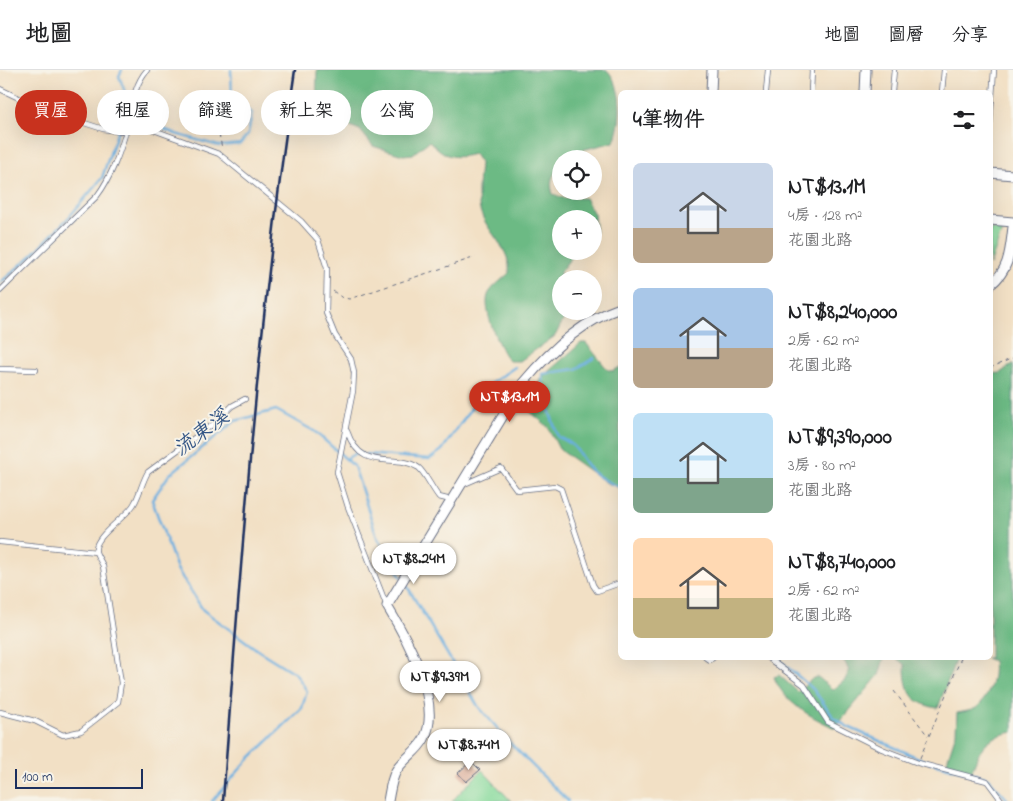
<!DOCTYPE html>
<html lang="zh-TW">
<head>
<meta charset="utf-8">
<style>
  :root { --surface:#fff; --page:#f6f6f6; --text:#202124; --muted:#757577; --line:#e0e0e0; --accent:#c8321e }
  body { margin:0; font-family:"Indie Flower","LXGW WenKai TC",sans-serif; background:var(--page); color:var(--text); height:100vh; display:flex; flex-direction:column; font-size:19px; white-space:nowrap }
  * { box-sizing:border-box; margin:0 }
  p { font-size:16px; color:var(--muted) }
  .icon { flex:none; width:28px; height:28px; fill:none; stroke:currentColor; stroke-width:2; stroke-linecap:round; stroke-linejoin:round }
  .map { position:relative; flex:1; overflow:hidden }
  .details { position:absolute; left:618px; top:20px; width:375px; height:570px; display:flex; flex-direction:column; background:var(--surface); border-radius:8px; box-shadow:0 5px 20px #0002 }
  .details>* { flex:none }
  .top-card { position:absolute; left:15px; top:20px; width:475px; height:45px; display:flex; gap:10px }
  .buttons { position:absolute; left:552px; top:80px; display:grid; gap:10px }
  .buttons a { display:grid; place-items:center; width:50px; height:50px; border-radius:50%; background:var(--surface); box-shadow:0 5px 20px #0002; font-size:25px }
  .scale { position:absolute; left:15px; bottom:12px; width:128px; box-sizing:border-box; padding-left:5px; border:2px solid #1b2f5e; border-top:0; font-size:14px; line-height:18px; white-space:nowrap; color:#1b2f5e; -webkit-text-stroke:4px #f7f3e8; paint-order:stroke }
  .price { position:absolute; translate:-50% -42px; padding:0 11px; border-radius:18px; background:#fff; color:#222; font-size:16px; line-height:32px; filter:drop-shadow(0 1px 2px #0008) }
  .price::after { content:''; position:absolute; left:50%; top:30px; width:15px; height:11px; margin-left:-8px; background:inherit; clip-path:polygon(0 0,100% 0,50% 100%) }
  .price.active { background:var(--accent); color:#fff }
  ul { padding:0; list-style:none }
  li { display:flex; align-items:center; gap:15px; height:125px; padding:0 15px }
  li span { display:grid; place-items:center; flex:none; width:140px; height:100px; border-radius:8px; color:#555 }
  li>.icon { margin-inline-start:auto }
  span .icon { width:60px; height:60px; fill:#fffc; stroke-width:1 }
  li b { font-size:21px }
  h2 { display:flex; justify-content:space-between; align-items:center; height:60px; padding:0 15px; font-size:21px }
  .pill { padding:0 18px; border-radius:22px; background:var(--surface); box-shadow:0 5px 20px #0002; font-size:18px; line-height:45px }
  .pill.active { background:var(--accent); color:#fff }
  header { display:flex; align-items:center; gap:30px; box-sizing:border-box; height:70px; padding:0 25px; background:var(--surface); border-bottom:1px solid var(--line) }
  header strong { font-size:24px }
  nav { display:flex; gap:28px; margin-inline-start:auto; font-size:18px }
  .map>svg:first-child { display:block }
</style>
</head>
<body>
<header>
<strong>地圖</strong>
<nav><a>地圖</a><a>圖層</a><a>分享</a></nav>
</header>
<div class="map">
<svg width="1013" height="731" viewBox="0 0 1013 731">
  <rect width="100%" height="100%" fill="#f7f3e8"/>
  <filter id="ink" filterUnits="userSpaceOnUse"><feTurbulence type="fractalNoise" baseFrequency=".02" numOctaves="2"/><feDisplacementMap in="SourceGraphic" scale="10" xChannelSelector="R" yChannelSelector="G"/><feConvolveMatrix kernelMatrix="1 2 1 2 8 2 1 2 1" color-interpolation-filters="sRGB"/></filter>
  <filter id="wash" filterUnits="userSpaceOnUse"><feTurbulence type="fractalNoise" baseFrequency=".0096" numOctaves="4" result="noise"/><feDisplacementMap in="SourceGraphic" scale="20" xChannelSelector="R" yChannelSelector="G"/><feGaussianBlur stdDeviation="1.12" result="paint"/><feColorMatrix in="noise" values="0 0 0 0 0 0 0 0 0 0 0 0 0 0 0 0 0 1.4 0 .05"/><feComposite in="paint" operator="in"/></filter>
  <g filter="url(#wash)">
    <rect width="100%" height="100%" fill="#f2e0c5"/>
    <path fill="#86da9c" stroke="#50847d" d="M990,159L1002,160L990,195Z
      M482,700L511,731H452Z"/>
    <path fill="#6cba84" stroke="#447471" d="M317,0H607C624,18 622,51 614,72L574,82L568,89H561V96C552,105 549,111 553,124L563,128H585L594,144L596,164L594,166V149H561V181H576L560,202L561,241H568L555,266L520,291H509C499,280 481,236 489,223C493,216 503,209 509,203C512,179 486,162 480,140C476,124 479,109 480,93L474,84C452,90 445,86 429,71L413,84L403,85L373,76L360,60L350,56L330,61L321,55L316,46Z
      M581,273H586L608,300L613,301L620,297V418L607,413L559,379L548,357L526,338L542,307Z
      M1013,294V662C984,667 979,679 971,704L952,699L947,691L956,663L957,643C962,642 971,641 976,638C990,626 995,609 993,591L986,588H990V304L1000,303Z
      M839,588H884L879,605L835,658C811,647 784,633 774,607L779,605L798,622L813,608L818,607L833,620L845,610L849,601L845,592Z
      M896,588H956L938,638C911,634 905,620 905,595Z"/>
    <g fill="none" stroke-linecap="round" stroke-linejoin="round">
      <path stroke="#6bafe0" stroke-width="2.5" d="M121,51L128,30L119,6L122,0
        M0,213L31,186L70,146L102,108L121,51H145L176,64L219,76L240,74L248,64L252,43L232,29L231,0
        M594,288L576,299L542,304L544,325L558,367C580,375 578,387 592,401C600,408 609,413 620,417
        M366,384L430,389L442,380L487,316L515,297
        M346,389L356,383H361
        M404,511L478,636L511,674L568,731
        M777,588L813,619L834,648L848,657L923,690L988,708L1009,731
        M212,731L248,690L302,638L307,621L296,604L259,581L203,540L177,499L152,430L169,405L235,351L276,340L314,361L354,396L377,467L401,507"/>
    </g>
    <g id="blocks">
      <path fill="#d59c87" d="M471,691L480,700L466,712L458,703Z"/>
    </g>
  </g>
  <g filter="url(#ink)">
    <use href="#blocks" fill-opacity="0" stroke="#666d82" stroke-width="1"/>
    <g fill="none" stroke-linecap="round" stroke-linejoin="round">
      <defs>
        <path id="lane" d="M0,19L44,40L103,59L117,61L140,57L151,59L219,84L301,151L318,170L327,198L326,243L335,265L351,289L354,303L353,321L337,402L348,437L386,534
          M766,22L768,0
          M811,22L812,0
          M892,22L894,0
          M942,22L944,0
          M990,55L994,0
          M0,221L97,126C112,106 120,82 127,58C132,38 133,16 147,0
          M0,299L36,300
          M347,361C362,405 394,381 419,398C425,403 433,420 439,427L451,430
          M462,415L501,398L517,420L555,416L561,419L593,515L597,521L620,513
          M0,472L96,482
          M706,588L709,590L713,588
          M768,588L804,615L828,652L882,679L918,693L987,711L1002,731
          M0,642L35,651L63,665L81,661L118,632L121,613L103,496C101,491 97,486 96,482C92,467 128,446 134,434C140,424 142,412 148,402L216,352L232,336L245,329"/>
        <path id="street" d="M711,22L712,0
          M865,22L866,0
          M990,103L1013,105
          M990,150L1013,152
          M990,215C1010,200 1010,180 1013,157
          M388,731C390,721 391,710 396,701C403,689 417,682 424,669C443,633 406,567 387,536L523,313C548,283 582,251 620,238"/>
      </defs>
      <use href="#lane" stroke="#666d82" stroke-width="6"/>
      <use href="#street" stroke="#666d82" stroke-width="11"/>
      <path stroke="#666d82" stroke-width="1" stroke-dasharray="4 4" stroke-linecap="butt" d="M219,64L222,78
        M333,221L341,227L349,229L476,187
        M990,298L1013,288
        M894,621L928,666
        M920,688L961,588"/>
      <use href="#lane" stroke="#fff" stroke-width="4.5"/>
      <use href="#street" stroke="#fff" stroke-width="9"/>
      <path stroke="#1b2f5e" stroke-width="2.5" d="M223,731C241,487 259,242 295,0"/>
    </g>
  </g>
  <g text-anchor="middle" stroke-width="4" stroke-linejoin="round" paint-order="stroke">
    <g font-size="21" font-style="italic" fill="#335585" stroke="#f7f3e8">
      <text transform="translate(201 362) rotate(-37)" y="7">流東溪</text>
    </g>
  </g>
</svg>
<div class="buttons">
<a><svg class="icon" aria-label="locate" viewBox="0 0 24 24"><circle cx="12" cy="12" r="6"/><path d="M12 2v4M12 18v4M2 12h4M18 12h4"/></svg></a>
<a>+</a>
<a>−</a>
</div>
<div class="scale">100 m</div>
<b class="price active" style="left:510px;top:353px">NT$13.1M</b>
<b class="price" style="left:414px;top:515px">NT$8.24M</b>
<b class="price" style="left:440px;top:633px">NT$9.39M</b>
<b class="price" style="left:469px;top:701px">NT$8.74M</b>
<div class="top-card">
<a class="pill active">買屋</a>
<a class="pill">租屋</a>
<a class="pill">篩選</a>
<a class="pill">新上架</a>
<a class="pill">公寓</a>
</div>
<section class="details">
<h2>4筆物件<svg class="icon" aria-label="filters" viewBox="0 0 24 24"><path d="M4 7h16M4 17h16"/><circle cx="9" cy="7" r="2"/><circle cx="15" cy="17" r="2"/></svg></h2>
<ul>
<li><span style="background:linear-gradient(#c9d6e8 65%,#b9a48a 0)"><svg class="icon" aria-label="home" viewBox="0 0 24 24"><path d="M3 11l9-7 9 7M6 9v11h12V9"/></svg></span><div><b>NT$13.1M</b><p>4房 · 128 m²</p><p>花園北路</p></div></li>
<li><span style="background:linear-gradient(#a9c7e8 60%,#b9a48a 0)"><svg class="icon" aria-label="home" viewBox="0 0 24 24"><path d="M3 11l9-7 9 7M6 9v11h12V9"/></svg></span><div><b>NT$8,240,000</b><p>2房 · 62 m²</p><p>花園北路</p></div></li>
<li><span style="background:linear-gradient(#bfe0f5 65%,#7fa58c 0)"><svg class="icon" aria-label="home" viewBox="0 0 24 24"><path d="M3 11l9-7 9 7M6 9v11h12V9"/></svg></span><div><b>NT$9,390,000</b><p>3房 · 80 m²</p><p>花園北路</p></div></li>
<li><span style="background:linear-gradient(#ffd9b3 60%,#c2b280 0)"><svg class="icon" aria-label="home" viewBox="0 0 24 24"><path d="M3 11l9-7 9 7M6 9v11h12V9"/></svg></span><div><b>NT$8,740,000</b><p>2房 · 62 m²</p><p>花園北路</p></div></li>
</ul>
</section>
</div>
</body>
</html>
